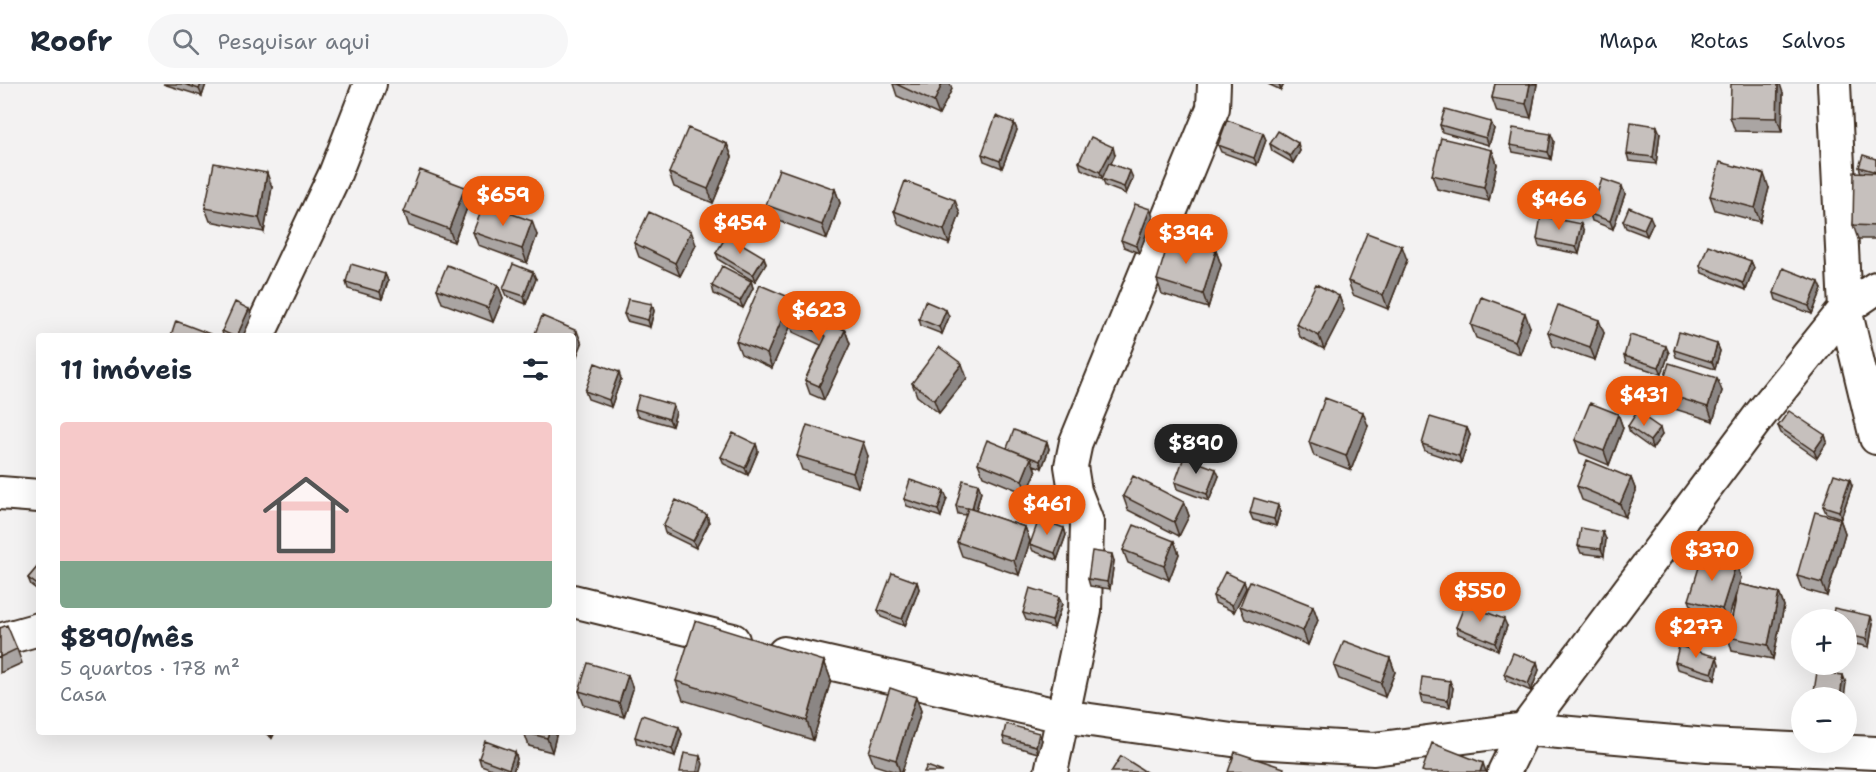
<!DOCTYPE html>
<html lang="pt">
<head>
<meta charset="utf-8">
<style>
  :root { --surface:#fff; --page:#f6f6f7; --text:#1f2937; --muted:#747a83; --line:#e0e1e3; --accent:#ea580c }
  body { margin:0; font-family:"Shantell Sans",sans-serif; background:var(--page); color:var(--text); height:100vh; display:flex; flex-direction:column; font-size:22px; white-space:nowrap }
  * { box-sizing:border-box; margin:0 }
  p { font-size:20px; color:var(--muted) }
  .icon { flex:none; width:33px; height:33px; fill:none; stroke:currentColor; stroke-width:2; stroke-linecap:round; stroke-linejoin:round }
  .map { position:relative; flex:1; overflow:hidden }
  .details { position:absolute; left:36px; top:249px; width:540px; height:402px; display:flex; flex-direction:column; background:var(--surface); border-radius:6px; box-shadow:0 6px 24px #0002 }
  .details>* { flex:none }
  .tools { position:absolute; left:1791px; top:525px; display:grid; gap:12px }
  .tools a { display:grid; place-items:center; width:66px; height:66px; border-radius:50%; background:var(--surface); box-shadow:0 6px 24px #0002; font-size:30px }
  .price { position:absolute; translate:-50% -51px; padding:0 14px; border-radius:21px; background:var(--accent); color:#fff; font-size:20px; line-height:39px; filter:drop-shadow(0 2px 3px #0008) }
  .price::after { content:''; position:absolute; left:50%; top:36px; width:18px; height:14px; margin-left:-9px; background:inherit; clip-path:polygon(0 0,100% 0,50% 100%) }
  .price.selected { background:#222; color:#fff }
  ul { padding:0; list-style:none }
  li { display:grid; align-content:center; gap:12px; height:318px; padding:0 24px }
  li+li { border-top:2px solid var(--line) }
  li span { display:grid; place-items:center; height:186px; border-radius:6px; color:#555 }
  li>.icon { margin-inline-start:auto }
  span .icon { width:108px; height:108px; fill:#fffc; stroke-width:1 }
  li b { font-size:26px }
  h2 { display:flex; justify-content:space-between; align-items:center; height:72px; padding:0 24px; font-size:26px }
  header { display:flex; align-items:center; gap:36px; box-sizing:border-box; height:84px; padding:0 30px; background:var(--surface); border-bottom:2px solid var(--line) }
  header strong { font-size:28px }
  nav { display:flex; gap:33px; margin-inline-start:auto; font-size:21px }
  .search { width:420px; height:54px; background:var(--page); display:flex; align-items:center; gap:15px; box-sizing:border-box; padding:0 21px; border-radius:33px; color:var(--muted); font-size:22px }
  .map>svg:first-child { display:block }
</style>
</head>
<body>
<header>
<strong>Roofr</strong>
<div class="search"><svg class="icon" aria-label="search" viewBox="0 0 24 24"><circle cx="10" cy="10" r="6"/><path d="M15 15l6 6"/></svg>Pesquisar aqui</div>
<nav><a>Mapa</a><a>Rotas</a><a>Salvos</a></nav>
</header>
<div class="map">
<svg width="1876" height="688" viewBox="0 0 1876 688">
  <rect width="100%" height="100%" fill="#f3f2f2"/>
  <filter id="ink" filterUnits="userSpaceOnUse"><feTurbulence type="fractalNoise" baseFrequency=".0167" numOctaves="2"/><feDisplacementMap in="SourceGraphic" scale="12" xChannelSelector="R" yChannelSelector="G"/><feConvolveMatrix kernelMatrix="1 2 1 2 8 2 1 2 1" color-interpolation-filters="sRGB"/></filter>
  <g filter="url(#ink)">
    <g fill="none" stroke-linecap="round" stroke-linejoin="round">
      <defs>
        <path id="minor" d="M1834,0L1845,225L1876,354
          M258,252L335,90L370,0
          M0,409L39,412
          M573,517L733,556
          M0,556L39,545
          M784,569L1062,632L1239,657L1374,665L1525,645L1708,661L1876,669
          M1051,688L1085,527L1087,438L1075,407L1071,382L1076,358L1213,24L1214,0
          M1504,688L1525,645L1760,331L1845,225L1876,204"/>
      </defs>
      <use href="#minor" stroke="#3b2a1e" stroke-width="36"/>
      <use href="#minor" stroke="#fff" stroke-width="32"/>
    </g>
    <path fill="#aaa5a3" stroke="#3b2a1e" stroke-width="1.5" d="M163,0H206L202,12Z
      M893,0H950L952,5L939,31L897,12Z
      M1268,0H1284L1281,6Z
      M1495,0H1537L1531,34L1497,28L1492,14Z
      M1783,9L1782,48L1735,47L1730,33Z
      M1014,39L1017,46L1002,84L984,77L982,70Z
      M1440,41L1494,45L1489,61L1442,48Z
      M1263,49L1266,56L1257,81L1221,68L1218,61Z
      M1660,49L1656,80L1629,77L1627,70Z
      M1554,57L1551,75L1513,68L1510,61Z
      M727,60L732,73L713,119L674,103L669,89Z
      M1270,60L1300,67L1293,79L1272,67Z
      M1492,66L1497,80L1489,117L1437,105L1432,91Z
      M1115,71L1111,79L1133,94L1126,110L1105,102L1103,95L1081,85L1079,78Z
      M1876,75V155H1858L1853,141L1861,89L1859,83Z
      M272,103L264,148L210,137L205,124Z
      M1769,104L1760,138L1715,126L1710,112Z
      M835,105L840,119L827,155L771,134L766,121Z
      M1625,110L1613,145L1592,137L1590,130Z
      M470,116L454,158L409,142L404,128Z
      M894,127L960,130L949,160L899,141Z
      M1153,133L1139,169L1124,163L1121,156Z
      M1623,137L1653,139L1647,152L1626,144Z
      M1584,147L1579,170L1539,162L1537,155Z
      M473,148L537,151L527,179L478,161Z
      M634,159L696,161L680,192L639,173Z
      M1216,167L1221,181L1208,224L1162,210L1157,196Z
      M716,169L764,173L766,180L755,198L719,176Z
      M1407,176L1388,225L1353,211L1348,197Z
      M1751,177L1754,184L1746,206L1702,189L1700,182Z
      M385,190L388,197L382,215L348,205L346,198Z
      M536,195L526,220L506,212L503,205Z
      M751,197L753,204L743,224L714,210L712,202Z
      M498,201L503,214L493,238L442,219L437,205Z
      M1822,205L1812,230L1776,216L1774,209Z
      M1339,212L1344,226L1324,265L1300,253L1296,240Z
      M791,214L794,222L845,246L850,260L824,316L810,310L805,296L821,261L793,248L791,241L772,284L741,270L736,257Z
      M652,220L654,227L650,243L627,237L624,230Z
      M946,226L949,233L942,250L921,242L919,235Z
      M252,232L243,252H223L222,247Z
      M1471,241L1530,243L1520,270L1476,254Z
      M1548,248L1604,249L1595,276L1553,262Z
      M1717,260L1720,267L1715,285L1676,273L1674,266Z
      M1669,269L1662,290L1626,279L1624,272Z
      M967,294L939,329L917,312L912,299Z
      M621,295L611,323L588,315L585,307Z
      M1722,307L1713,337L1665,322L1660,308Z
      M635,325L676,328L672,342L637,332Z
      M1618,330L1623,344L1609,381L1580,369L1575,356Z
      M1368,342L1351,386L1314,372L1309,358Z
      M1628,342L1662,351L1652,365L1630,349Z
      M1778,342L1825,351L1827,358L1817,374L1781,349Z
      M1467,344L1470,351L1461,379L1425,367L1422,360Z
      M1047,358L1049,365L1042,384L1034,381L1036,388L1027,410L983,392L978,379L1007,364Z
      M756,360L758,367L748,391L724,380L721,373Z
      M797,372H868L858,403L802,386Z
      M1219,392L1209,417L1177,405L1175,398Z
      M1631,394L1636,407L1625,433L1582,416L1577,402Z
      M978,400L981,408L976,427L1025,443L1030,457L1019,491L962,472L957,458L966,431L958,430L956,422Z
      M1852,402L1841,434L1826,429L1823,422Z
      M1123,412L1184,418L1189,432L1179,452L1128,426Z
      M947,414L941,433L907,422L904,415Z
      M1278,421L1280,428L1276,442L1253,436L1250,429Z
      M707,431L709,439L696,464L665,449L663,442Z
      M1840,435L1845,449L1827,512L1802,505L1797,492Z
      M1064,444L1066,451L1057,476L1033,467L1030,460Z
      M1606,455L1604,472L1581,469L1578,462Z
      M1174,457L1179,470L1169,496L1128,479L1123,466Z
      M1114,477L1110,505L1090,502L1088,495Z
      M39,481V507L31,501L28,494Z
      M1741,494L1739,500L1779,509L1784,522L1773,575L1732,567L1728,553L1738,502L1727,539L1694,529L1689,516Z
      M1244,497L1246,504L1234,528L1215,519L1213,512Z
      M917,498L919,505L905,542L881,533L878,526Z
      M1062,520L1054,544L1026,536L1023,529Z
      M1240,522H1313L1318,536L1308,561L1245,535Z
      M1846,536L1873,539L1869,563L1846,558Z
      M1507,542L1498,566L1458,550L1456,543Z
      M0,544L17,565L22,579L0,589Z
      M1390,574L1395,588L1385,613L1339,595L1334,582Z
      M824,577L831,596L813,656L683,616L676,597Z
      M1537,578L1539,586L1531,607L1507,597L1504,590Z
      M1675,578L1719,580L1715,596L1677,585Z
      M1807,580H1823L1822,586L1808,582Z
      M628,591L633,605L624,633L584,621L579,607Z
      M1453,604L1450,623L1422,619L1420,611Z
      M916,613L921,627L902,688H896L874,681L869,668Z
      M679,643L682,650L675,672L637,660L635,653Z
      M264,648H275L272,654Z
      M524,648H557L552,668L529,662Z
      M1003,653L1042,656L1038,669L1005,660Z
      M515,668L517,675L513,688H500L481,681L479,674Z"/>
    <path fill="#8b8684" stroke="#3b2a1e" stroke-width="1.5" d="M201,0H206L202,12L199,5Z
      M942,0H950L952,5L939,31L934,18Z
      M1279,0H1284L1281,6Z
      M1530,0H1537L1531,34L1526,20Z
      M1778,0H1780L1783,9L1782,48L1777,34Z
      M1491,38L1494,45L1489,61L1486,54Z
      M1014,39L1017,46L1002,84L1000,77Z
      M1657,42L1660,49L1656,80L1653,73Z
      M1263,49L1266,56L1257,81L1254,74Z
      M1551,50L1554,57L1551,75L1548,68Z
      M1298,59L1300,67L1293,79L1290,72Z
      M727,60L732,73L713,119L708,105Z
      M1113,63L1115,71L1103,96L1100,88Z
      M1492,66L1497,80L1489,117L1484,103Z
      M1130,87L1133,94L1126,110L1124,103Z
      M267,89L272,103L264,148L259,134Z
      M1764,90L1769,104L1760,138L1755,124Z
      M1622,102L1625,110L1613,145L1610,137Z
      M465,103L470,116L454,158L449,145Z
      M835,105L840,119L827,155L822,141Z
      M955,116L960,130L949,160L944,146Z
      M1150,125L1153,133L1139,169L1136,162Z
      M1650,132L1653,139L1647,152L1644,145Z
      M532,137L537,151L527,179L522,165Z
      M1581,140L1584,147L1579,170L1576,163Z
      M691,147L696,161L680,192L675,179Z
      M1402,162L1407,176L1388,225L1383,211Z
      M1216,167L1221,181L1208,224L1203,210Z
      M764,173L766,180L755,198L753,191Z
      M1751,177L1754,184L1746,206L1743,199Z
      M533,188L536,195L526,220L524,212Z
      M385,190L388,197L382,215L380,208Z
      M751,197L753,204L743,224L740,217Z
      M1819,198L1822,205L1812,230L1809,222Z
      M498,201L503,214L493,238L488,224Z
      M1339,212L1344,226L1324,265L1319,252Z
      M791,214L796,228L788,235L791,241L772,284L767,270Z
      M652,220L654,227L650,243L648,236Z
      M249,225L252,232L243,252H237Z
      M946,226L949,233L942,250L939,243Z
      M1525,229L1530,243L1520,270L1515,257Z
      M1599,236L1604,249L1595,276L1590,263Z
      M845,246L850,260L824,316L819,302Z
      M577,247L582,260L573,282V256Z
      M1717,260L1720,267L1715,285L1712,278Z
      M1666,262L1669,269L1662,290L1659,283Z
      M962,280L967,294L939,329L934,316Z
      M619,288L621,295L611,323L609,316Z
      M1717,294L1722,307L1713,337L1708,323Z
      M673,321L676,328L672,342L669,335Z
      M1363,328L1368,342L1351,386L1346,372Z
      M1618,330L1623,344L1609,381L1604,367Z
      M1467,344L1470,351L1461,379L1459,372Z
      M1660,344L1662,351L1652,365L1650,357Z
      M1825,351L1827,358L1817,374L1814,367Z
      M863,358L868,372L858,403L853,389Z
      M1047,358L1049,365L1042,384L1040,377Z
      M756,360L758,367L748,391L745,384Z
      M1031,374L1036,388L1027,410L1022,396Z
      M1216,385L1219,392L1209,417L1207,410Z
      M1631,394L1636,407L1625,433L1620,420Z
      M1850,395L1852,402L1841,434L1839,427Z
      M978,400L981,408L974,433L972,426Z
      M944,407L947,414L941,433L938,426Z
      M1184,418L1189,432L1179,452L1174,438Z
      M1278,421L1280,428L1276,442L1274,435Z
      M707,431L709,439L696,464L693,457Z
      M1840,435L1845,449L1827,512L1822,499Z
      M1025,443L1030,457L1019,491L1014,477Z
      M1064,444L1066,451L1057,476L1055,469Z
      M1603,448L1606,455L1604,472L1601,465Z
      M1174,457L1179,470L1169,496L1164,482Z
      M1112,470L1114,477L1110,505L1107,498Z
      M1736,480L1741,494L1727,539L1722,525Z
      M1244,497L1246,504L1234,528L1232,521Z
      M917,498L919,505L905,542L902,535Z
      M1779,509L1784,522L1773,575L1768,561Z
      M1059,513L1062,520L1054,544L1052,537Z
      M1313,522L1318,536L1308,561L1303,547Z
      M1871,532L1873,539L1869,563L1866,555Z
      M1504,535L1507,542L1498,566L1495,559Z
      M1717,573L1719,580L1715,596L1712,589Z
      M1390,574L1395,588L1385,613L1381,599Z
      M824,577L831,596L813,656L807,637Z
      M1537,578L1539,586L1531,607L1528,600Z
      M1819,580H1823L1822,586Z
      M628,591L633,605L624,633L619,619Z
      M1843,591L1846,599L1844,614H1840Z
      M1450,597L1453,604L1450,623L1448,616Z
      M916,613L921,627L902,688H900L896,676Z
      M679,643L682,650L675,672L672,665Z
      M270,648H275L272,654Z
      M549,648H557L552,668L547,654Z
      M1039,649L1042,656L1038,669L1036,662Z
      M515,668L517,675L513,688H510L509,685Z
      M700,672L703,680L701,688H697Z
      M1483,679L1486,688H1480Z"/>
    <path fill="#c6c0bd" stroke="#3b2a1e" stroke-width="1.5" d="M184,0H201L199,5Z
      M896,0H942L934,18Z
      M1495,0H1530L1526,20L1492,14Z
      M1731,0H1778L1777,34L1730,33Z
      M1445,25L1491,38L1486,54L1440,41Z
      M996,32L1014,39L1000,77L982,70Z
      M1227,36L1263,49L1254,74L1218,61Z
      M1631,38L1657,42L1653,73L1627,70Z
      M688,44L727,60L708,105L669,89Z
      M1513,44L1551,50L1548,68L1510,61Z
      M1278,47L1298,59L1290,72L1270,60Z
      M1091,53L1113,63L1100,88L1079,78Z
      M1441,54L1492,66L1484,103L1432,91Z
      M1863,71L1876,75V88L1859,83Z
      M1720,78L1764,90L1755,124L1710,112Z
      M214,79L267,89L259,134L205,124Z
      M1109,79L1130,87L1124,103L1102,95Z
      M779,85L835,105L822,141L766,121Z
      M420,86L465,103L449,145L404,128Z
      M1854,88L1876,89V142L1853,141Z
      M1602,95L1622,102L1610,137L1590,130Z
      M905,97L955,116L944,146L894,127Z
      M484,120L532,137L522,165L473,148Z
      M1135,120L1150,125L1136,162L1121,156Z
      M1629,123L1650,132L1644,145L1623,137Z
      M649,128L691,147L675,179L634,159Z
      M1541,132L1581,140L1576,163L1537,155Z
      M1367,149L1402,162L1383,211L1348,197Z
      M727,151L764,173L753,191L716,169Z
      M1170,153L1216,167L1203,210L1157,196Z
      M1708,161L1751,177L1743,199L1700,182Z
      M351,180L385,190L380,208L346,198Z
      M513,180L533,188L524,212L503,205Z
      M447,181L498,201L488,224L437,205Z
      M722,182L751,197L740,217L712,202Z
      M1783,184L1819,198L1809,222L1774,209Z
      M1316,200L1339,212L1319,252L1296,240Z
      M760,201L791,214L767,270L736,257Z
      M1481,213L1525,229L1515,257L1471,241Z
      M628,215L652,220L648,236L624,230Z
      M925,217L946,226L939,243L919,235Z
      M235,218L249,225L237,252H233L222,247Z
      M1558,221L1599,236L1590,263L1548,248Z
      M795,222L845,246L819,302L805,296L826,252L788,235Z
      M542,232L577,247L573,256V252H534Z
      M176,237L210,250L209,252H171Z
      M1679,248L1717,260L1712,278L1674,266Z
      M1630,251L1666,262L1659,283L1624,272Z
      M939,263L962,280L934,316L912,299Z
      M595,279L619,288L609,316L585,307Z
      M1669,279L1717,294L1708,323L1660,308Z
      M639,311L673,321L669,335L635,325Z
      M1325,314L1363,328L1346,372L1309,358Z
      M1590,319L1618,330L1604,367L1575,356Z
      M1789,327L1825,351L1814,367L1778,342Z
      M1637,328L1660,344L1650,357L1628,342Z
      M1430,333L1467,344L1459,372L1422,360Z
      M807,341L863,358L853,389L797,372Z
      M1014,346L1047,358L1040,377L1007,364Z
      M733,349L756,360L745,384L721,373Z
      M987,356L1031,374L1022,396L978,379Z
      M1184,373L1216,385L1207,410L1175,398Z
      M1587,376L1631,394L1620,420L1577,402Z
      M1834,390L1850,395L1839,427L1823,422Z
      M1133,392L1184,418L1174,438L1123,412Z
      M910,396L944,407L938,426L904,415Z
      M963,396L978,400L972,425L956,422Z
      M1254,414L1278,421L1274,435L1250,429Z
      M676,416L707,431L693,457L663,442Z
      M968,424L1025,443L1014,477L957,458Z
      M1815,428L1840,435L1822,499L1797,492Z
      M1039,435L1064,444L1055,469L1030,460Z
      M1134,441L1174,457L1164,482L1123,466Z
      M1581,444L1603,448L1601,465L1578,462Z
      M1092,467L1112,470L1107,498L1088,495Z
      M1703,470L1736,480L1722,525L1689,516Z
      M39,481V502L28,494Z
      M1225,488L1244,497L1232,521L1213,512Z
      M892,489L917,498L902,535L878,526Z
      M1250,497L1313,522L1303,547L1240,522Z
      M1739,500L1779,509L1768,561L1728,553Z
      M1030,504L1059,513L1052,537L1023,529Z
      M1465,520L1504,535L1495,559L1456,543Z
      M1834,524L1871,532L1866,555L1846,551V536H1832Z
      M695,537L824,577L807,637L676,597Z
      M7,541L17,565L0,573V544Z
      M1344,557L1390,574L1381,599L1334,582Z
      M1679,562L1717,573L1712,589L1675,578Z
      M1513,569L1537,578L1528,600L1504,590Z
      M588,579L628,591L619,619L579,607Z
      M1817,588L1843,591L1840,614H1813Z
      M1422,593L1450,597L1448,616L1420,611Z
      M890,604L916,613L896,676L869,668Z
      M642,631L679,643L672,665L635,653Z
      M1006,640L1039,649L1036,662L1003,653Z
      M524,648H549L547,654Z
      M485,657L515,668L509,685L479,674Z
      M1432,659L1483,679L1480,688H1425L1422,687Z
      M1235,668L1284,684L1283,688H1228Z
      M684,669L700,672L697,688H680Z
      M1121,672L1146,688H1111Z
      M927,682L943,688H924Z"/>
  </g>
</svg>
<div class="tools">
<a>+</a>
<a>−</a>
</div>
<b class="price" style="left:503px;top:143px">$659</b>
<b class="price" style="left:1559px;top:147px">$466</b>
<b class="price" style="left:740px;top:171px">$454</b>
<b class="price" style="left:1186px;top:181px">$394</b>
<b class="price" style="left:819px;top:258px">$623</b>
<b class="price" style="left:1644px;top:343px">$431</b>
<b class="price selected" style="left:1196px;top:391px">$890</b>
<b class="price" style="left:1047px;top:452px">$461</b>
<b class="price" style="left:1712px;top:498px">$370</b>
<b class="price" style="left:1480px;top:539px">$550</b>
<b class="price" style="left:1696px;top:575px">$277</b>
<section class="details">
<h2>11 imóveis<svg class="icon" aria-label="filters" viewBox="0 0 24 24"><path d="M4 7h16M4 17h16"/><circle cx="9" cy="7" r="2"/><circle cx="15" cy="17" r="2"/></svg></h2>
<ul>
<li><span style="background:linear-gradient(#f6c9c9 75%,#7fa58c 0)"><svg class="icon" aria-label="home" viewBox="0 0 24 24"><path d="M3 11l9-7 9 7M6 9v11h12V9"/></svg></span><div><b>$890/mês</b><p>5 quartos · 178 m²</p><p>Casa</p></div></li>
</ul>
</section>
</div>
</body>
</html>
